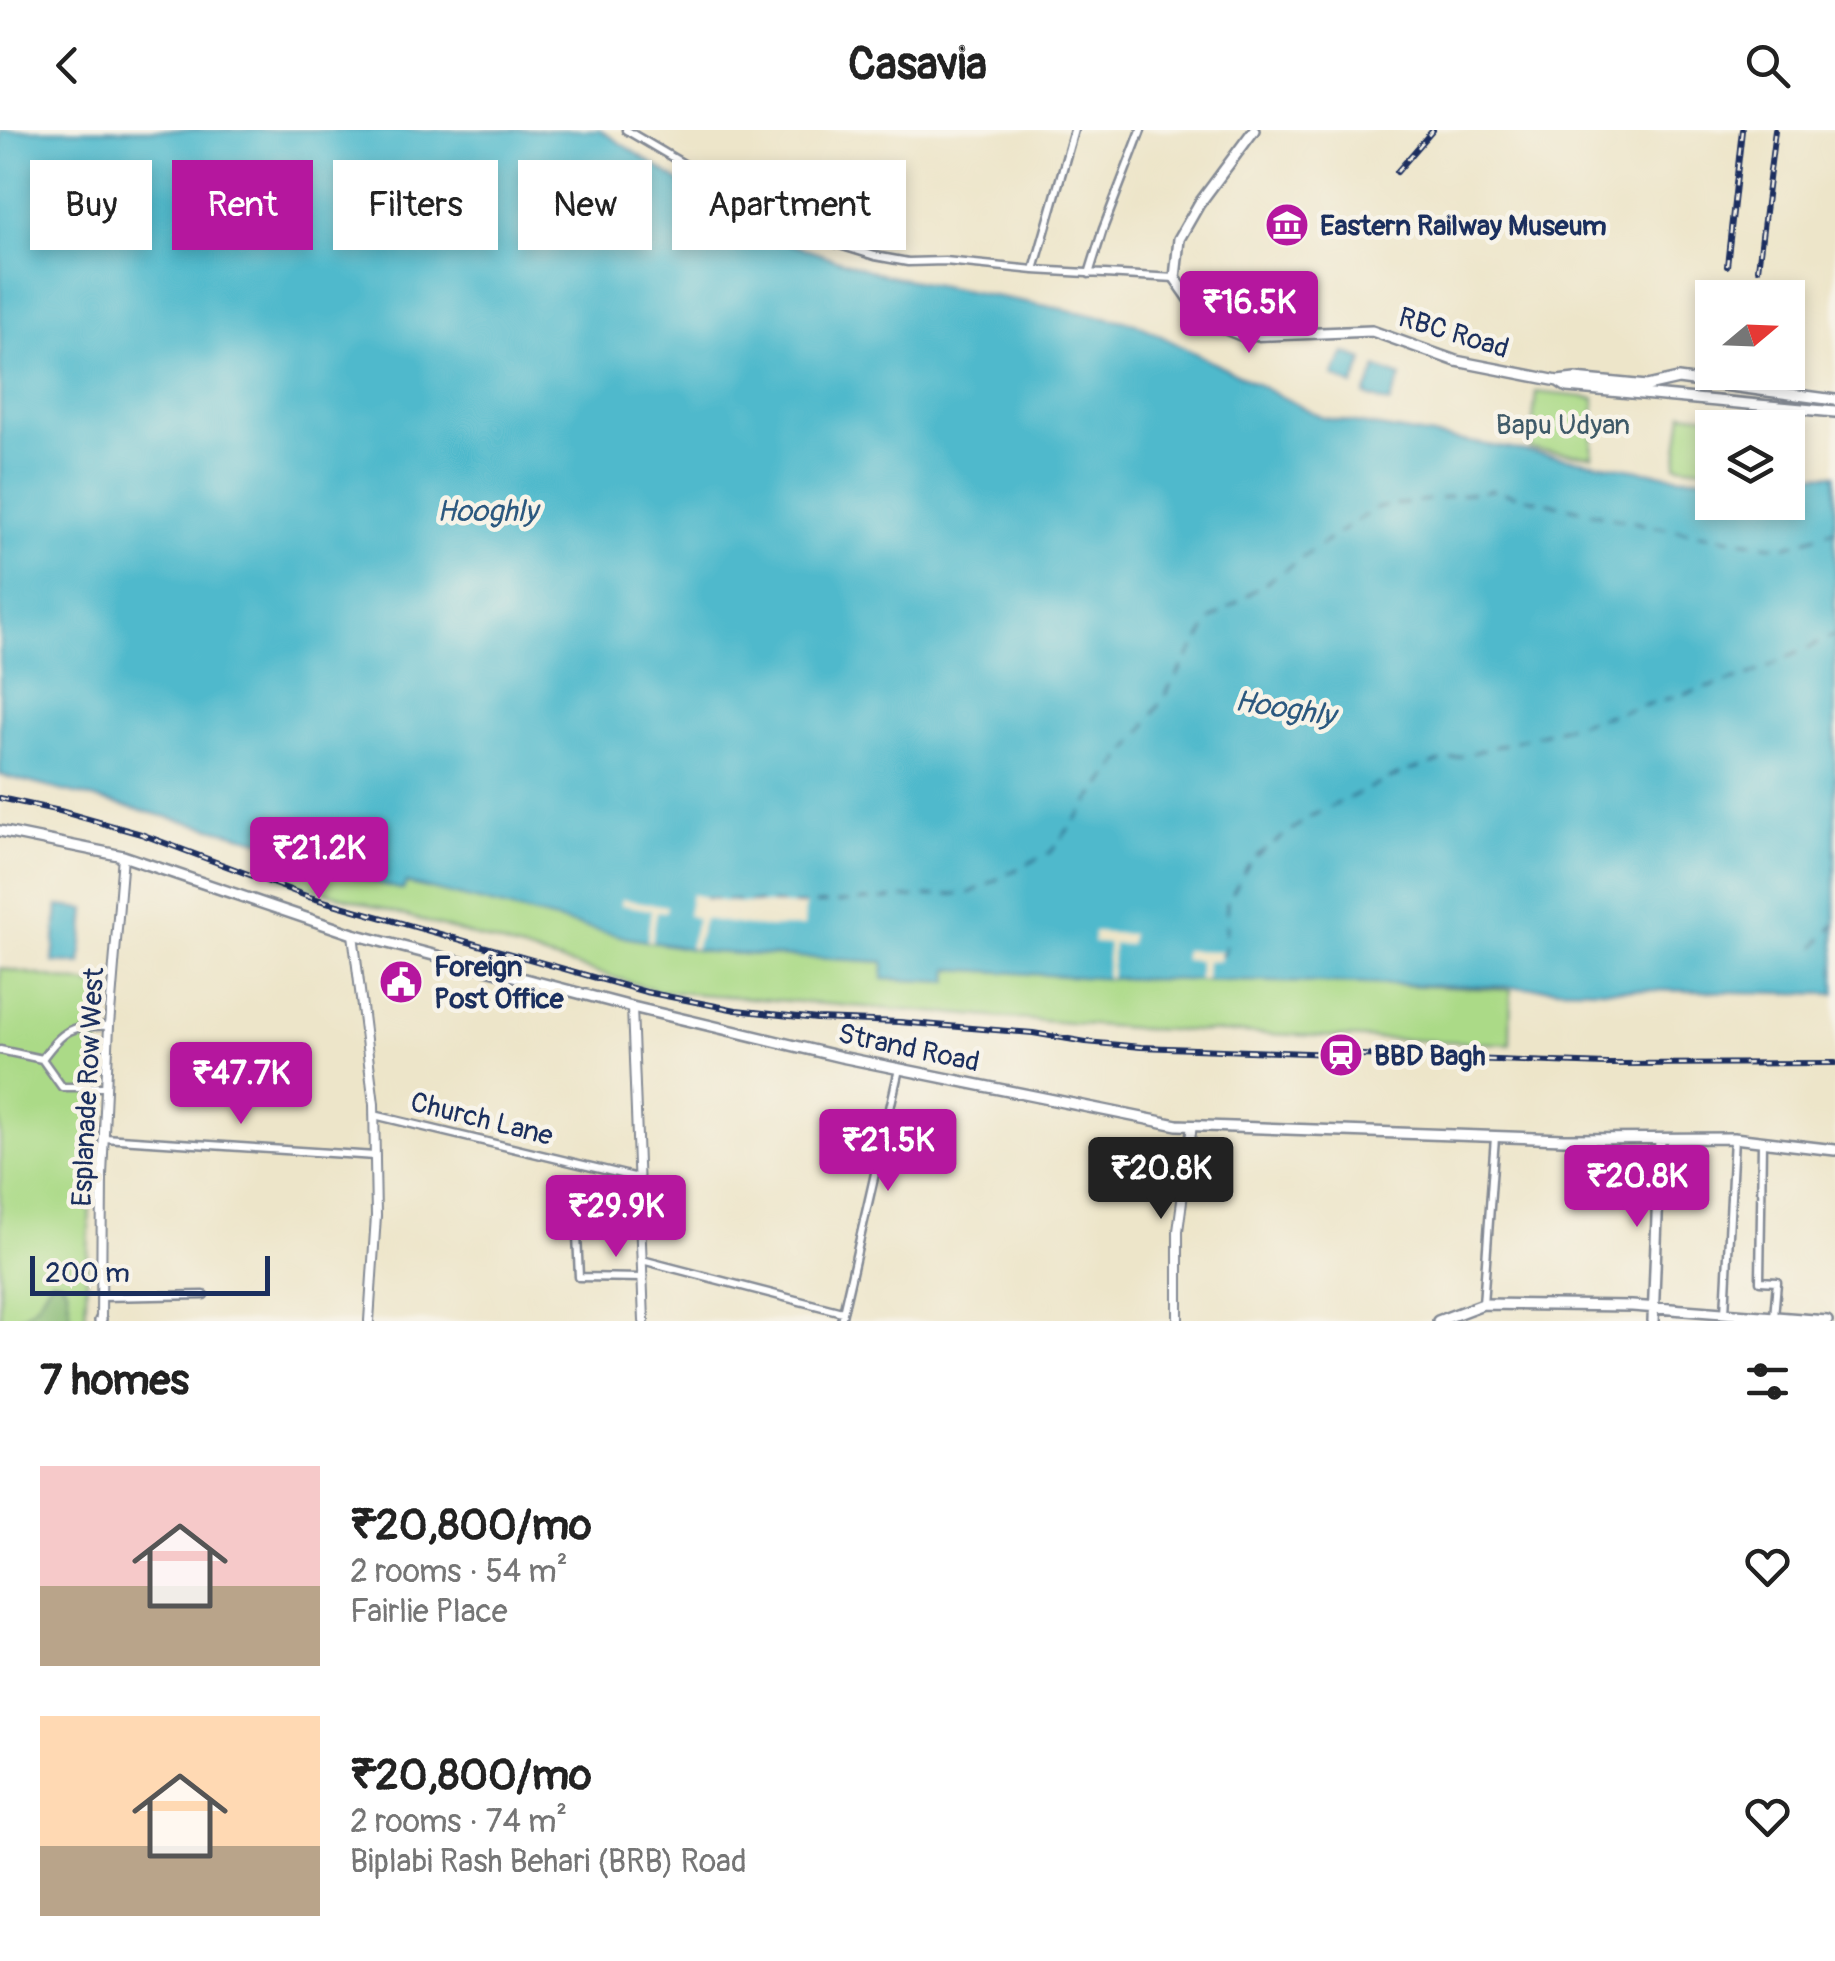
<!DOCTYPE html>
<html lang="en">
<head>
<meta charset="utf-8">
<style>
  :root { --surface:#fff; --page:#f2f2f2; --text:#222; --muted:#767676; --accent:#b5179e }
  body { margin:0; font-family:Pangolin,sans-serif; background:var(--page); color:var(--text); height:100vh; display:flex; flex-direction:column; font-size:38px; white-space:nowrap }
  * { box-sizing:border-box; margin:0 }
  p { font-size:32px; color:var(--muted) }
  .icon { flex:none; width:55px; height:55px; fill:none; stroke:currentColor; stroke-width:2; stroke-linecap:round; stroke-linejoin:round }
  .map { position:relative; height:1191px; overflow:hidden }
  .drawer { display:flex; flex-direction:column; background:var(--surface); flex:1 }
  .drawer>* { flex:none }
  .banner { position:absolute; left:30px; top:30px; width:1000px; height:90px; display:flex; gap:20px }
  .needle { width:65px; rotate:71deg }
  .fabs { position:absolute; left:1695px; top:150px; display:grid; gap:20px }
  .fabs a { display:grid; place-items:center; width:110px; height:110px; border-radius:0px; background:var(--surface); box-shadow:0 5px 15px #0003; font-size:50px }
  .scale { position:absolute; left:30px; bottom:25px; width:240px; box-sizing:border-box; padding-left:10px; border:5px solid #1b2f5e; border-top:0; font-size:28px; line-height:35px; white-space:nowrap; color:#1b2f5e; -webkit-text-stroke:8px #f7f3e8; paint-order:stroke }
  .price { position:absolute; translate:-50% -85px; padding:0 22px; border-radius:10px; background:var(--accent); color:#fff; font-size:32px; line-height:65px; filter:drop-shadow(0 2px 5px #0008) }
  .price::after { content:''; position:absolute; left:50%; top:60px; width:30px; height:22px; margin-left:-15px; background:inherit; clip-path:polygon(0 0,100% 0,50% 100%) }
  .price.active { background:#222; color:#fff }
  ul { padding:0; list-style:none }
  li { display:flex; align-items:center; gap:30px; height:250px; padding:0 40px }
  li span { display:grid; place-items:center; flex:none; width:280px; height:200px; border-radius:0px; color:#555 }
  li>.icon { margin-inline-start:auto }
  span .icon { width:120px; height:120px; fill:#fffc; stroke-width:1 }
  li b { font-size:42px }
  h2 { display:flex; justify-content:space-between; align-items:center; height:120px; padding:0 40px; font-size:42px }
  .tag { padding:0 35px; border-radius:0px; background:var(--surface); box-shadow:0 5px 15px #0003; font-size:35px; line-height:90px }
  .tag.active { background:var(--accent); color:#fff }
  header { display:flex; justify-content:space-between; align-items:center; height:130px; padding:0 40px; background:var(--surface); font-size:45px; font-weight:700 }
  .map>svg:first-child { display:block }
</style>
</head>
<body>
<header><svg class="icon" aria-label="back" viewBox="0 0 24 24"><path d="M15 5l-7 7 7 7"/></svg>Casavia<svg class="icon" aria-label="search" viewBox="0 0 24 24"><circle cx="10" cy="10" r="6"/><path d="M15 15l6 6"/></svg></header>
<div class="map">
<svg width="1835" height="1191" viewBox="0 0 1835 1191">
  <rect width="100%" height="100%" fill="#f7f3e8"/>
  <filter id="ink" filterUnits="userSpaceOnUse"><feTurbulence type="fractalNoise" baseFrequency=".01" numOctaves="2"/><feDisplacementMap in="SourceGraphic" scale="20" xChannelSelector="R" yChannelSelector="G"/><feConvolveMatrix kernelMatrix="1 2 1 2 8 2 1 2 1" color-interpolation-filters="sRGB"/></filter>
  <filter id="wash" filterUnits="userSpaceOnUse"><feTurbulence type="fractalNoise" baseFrequency=".0048" numOctaves="4" result="noise"/><feDisplacementMap in="SourceGraphic" scale="40" xChannelSelector="R" yChannelSelector="G"/><feGaussianBlur stdDeviation="2.25" result="paint"/><feColorMatrix in="noise" values="0 0 0 0 0 0 0 0 0 0 0 0 0 0 0 0 0 1.4 0 .05"/><feComposite in="paint" operator="in"/></filter>
  <g filter="url(#wash)">
    <rect width="100%" height="100%" fill="#ede5c9"/>
    <path fill="#abda87" stroke="#638472" stroke-width="2.5" d="M1536,262L1595,268L1592,326L1530,319Z
      M1683,283L1719,287L1718,297L1712,298V339L1676,335Z
      M283,717L308,724L306,733L403,760L406,753L688,818L885,832L1511,860L1510,914L1146,899L659,861L276,747Z
      M0,838L100,856L85,1191H0Z"/>
    <path fill="#88ba74" stroke="#527469" stroke-width="2.5" d="M51,1149L62,1151L67,1159L71,1191H10C34,1183 40,1171 51,1149Z"/>
    <path fill="#4fb9cc" stroke="#357495" stroke-width="2.5" d="M0,0H600L760,104L884,145L1135,193L1324,288L1682,347H1712V372H1788V345L1835,344V864L1097,848L950,839L949,852L883,849L884,832L709,822L629,808L406,753L403,760L306,733L307,724L271,713L0,645Z
      M1345,223L1364,230L1353,256L1333,246Z
      M1377,238L1401,247L1389,274L1365,265Z
      M58,776L86,779L81,834L53,832Z"/>
    <path fill="#ede5c9" d="M691,764L726,772L805,776L804,797H755L704,789L695,819L689,818L697,789L687,785Z
      M622,769L667,776L666,782L657,781L652,812L647,811L651,780L621,775Z
      M1094,802L1131,804L1130,815L1113,814L1111,848H1106L1108,814L1093,813Z
      M1184,820L1221,821L1220,831H1207L1206,850H1199V831L1184,830Z"/>
    <g fill="none" stroke-linecap="round" stroke-linejoin="round">
      <path stroke="#2b587f" stroke-width="2.5" stroke-dasharray="12 10" stroke-linecap="butt" d="M705,768L801,775L970,763L1051,722L1142,602L1212,489L1376,378L1492,360L1656,397L1784,417L1835,400
        M1815,817L1835,794
        M1221,826L1225,822L1227,773L1251,730L1311,686L1404,642L1746,547L1835,505"/>
    </g>
  </g>
  <g filter="url(#ink)">
    <g fill="none" stroke-linecap="round" stroke-linejoin="round">
      <defs>
        <path id="minor" d="M626,0L801,103L875,126L908,132L945,131L1034,140L1175,148
          M1034,140L1074,0
          M1089,144L1103,99L1141,0
          M0,920L42,929L62,957H106
          M42,929C63,900 72,894 109,896
          M374,985L638,1048
          M104,1008L375,1026
          M1762,1012L1760,1151L1777,1152L1774,1187
          M577,1105L579,1147L643,1148
          M642,1130L842,1182
          M102,1167L204,1165
          M1483,1174L1495,1007
          M1725,1183L1734,1008
          M841,1191L899,939"/>
        <path id="tertiary" d="M353,804L374,974L376,1086L369,1191
          M632,877L644,1191
          M101,1191L102,1045L109,896L123,726
          M1178,1191V1101L1192,995"/>
        <path id="secondary" d="M1254,0L1199,74L1179,109L1175,148L1205,191L1243,206L1372,201L1456,231L1558,251L1575,249L1647,256L1678,249L1835,270
          M1558,251L1567,257L1835,282
          M0,701L123,726L353,804L632,877L841,927L1177,995L1564,1009L1734,1008L1835,1020
          M100,1191L101,1189
          M1438,1191L1483,1174L1632,1176L1827,1191
          M1653,1191L1660,1009"/>
      </defs>
      <use href="#minor" stroke="#848a94" stroke-width="11"/>
      <use href="#tertiary" stroke="#848a94" stroke-width="12"/>
      <use href="#secondary" stroke="#848a94" stroke-width="14"/>
      <use href="#minor" stroke="#fff" stroke-width="6"/>
      <use href="#tertiary" stroke="#fff" stroke-width="8"/>
      <use href="#secondary" stroke="#fff" stroke-width="9"/>
      <defs>
        <path id="rail" d="M1397,42L1433,0
          M1727,136L1742,0
          M1758,139L1775,0
          M0,668L60,681L141,704L309,767L646,862L736,880L817,889L899,892L1033,903L1086,912L1141,917L1606,934L1835,933"/>
      </defs>
      <use href="#rail" stroke="#1b2f5e" stroke-width="6"/>
      <use href="#rail" stroke="#f7f3e8" stroke-width="2.5" stroke-dasharray="8" stroke-linecap="butt"/>
    </g>
  </g>
  <defs>
    <symbol id="museum-disc" viewBox="-11 -11 22 22"><circle r="9.5" fill="#b5179e" stroke="#f7f3e8"/><path d="M0-6L6-3V-2H-6V-3ZM-5-1h2V3h-2ZM-1-1h2V3h-2ZM3-1h2V3H3ZM-6 4H6V6H-6Z" fill="#fff"/></symbol>
    <symbol id="civic-disc" viewBox="-11 -11 22 22"><circle r="9.5" fill="#b5179e" stroke="#f7f3e8"/><path d="M-.6-6.5H3V-4.5H.6V-3L4-1V1h2V6H-6V1h2V-1L-.6-3ZM-1.2 2.5V6h2.4V2.5Z" fill="#fff"/></symbol>
    <symbol id="station-disc" viewBox="-11 -11 22 22"><circle r="9.5" fill="#b5179e" stroke="#f7f3e8"/><path d="M-3-6H3Q5-6 5-4V2Q5 4 3 4L4.5 6H3L1.5 4h-3L-3 6H-4.5L-3 4Q-5 4-5 2V-4Q-5-6-3-6ZM-3.5-4v3h7v-3ZM-3.5 1v1.5H-2V1ZM2 1v1.5H3.5V1Z" fill="#fff"/></symbol>
  </defs>
  <g fill-rule="evenodd">
    <use href="#museum-disc" x="1262" y="70" width="50" height="50"/>
    <use href="#civic-disc" x="376" y="827" width="50" height="50"/>
    <use href="#station-disc" x="1316" y="900" width="50" height="50"/>
  </g>
  <g text-anchor="middle" stroke-width="9" stroke-linejoin="round" paint-order="stroke">
    <g font-size="28" font-weight="bold" fill="#1b2f5e" stroke="#f7f3e8" text-anchor="start">
      <text x="1320" y="105">Eastern Railway Museum</text>
      <text x="434" y="846">Foreign<tspan x="434" dy="32">Post Office</tspan></text>
      <text x="1374" y="935">BBD Bagh</text>
    </g>
    <g font-size="28" fill="#1b2f5e" stroke="#f7f3e8">
      <text transform="translate(1454 202) rotate(17)" y="10">RBC Road</text>
      <text transform="translate(909 917) rotate(12)" y="10">Strand Road</text>
      <text transform="translate(87 957) rotate(-87)" y="10">Esplanade Row West</text>
      <text transform="translate(482 988) rotate(14)" y="10">Church Lane</text>
    </g>
    <g font-size="28" fill="#3f5a68" stroke="#f7f3e8">
      <text x="1563" y="304">Bapu Udyan</text>
    </g>
    <g font-size="30" font-style="italic" fill="#2b587f" stroke="#f7f3e8">
      <text x="487" y="391">Hooghly</text>
      <text transform="translate(1285 578) rotate(9)" y="10">Hooghly</text>
    </g>
  </g>
</svg>
<div class="fabs">
<a><svg class="needle" viewBox="-14 -14 28 28"><path d="M0-13l5 13h-10z" fill="#e53935"/><path d="M0 13l5-13h-10z" fill="#767676"/></svg></a>
<a><svg class="icon" aria-label="layers" viewBox="0 0 24 24"><path d="M12 4l9 5-9 5-9-5zM3 14l9 5 9-5"/></svg></a>
</div>
<div class="scale">200 m</div>
<b class="price" style="left:1249px;top:226px">₹16.5K</b>
<b class="price" style="left:319px;top:772px">₹21.2K</b>
<b class="price" style="left:241px;top:997px">₹47.7K</b>
<b class="price" style="left:888px;top:1064px">₹21.5K</b>
<b class="price active" style="left:1161px;top:1092px">₹20.8K</b>
<b class="price" style="left:1637px;top:1100px">₹20.8K</b>
<b class="price" style="left:616px;top:1130px">₹29.9K</b>
<div class="banner">
<a class="tag">Buy</a>
<a class="tag active">Rent</a>
<a class="tag">Filters</a>
<a class="tag">New</a>
<a class="tag">Apartment</a>
</div>
</div>
<section class="drawer">
<h2>7 homes<svg class="icon" aria-label="filters" viewBox="0 0 24 24"><path d="M4 7h16M4 17h16"/><circle cx="9" cy="7" r="2"/><circle cx="15" cy="17" r="2"/></svg></h2>
<ul>
<li><span style="background:linear-gradient(#f6c9c9 60%,#b9a48a 0)"><svg class="icon" aria-label="home" viewBox="0 0 24 24"><path d="M3 11l9-7 9 7M6 9v11h12V9"/></svg></span><div><b>₹20,800/mo</b><p>2 rooms · 54 m²</p><p>Fairlie Place</p></div><svg class="icon" aria-label="heart" viewBox="0 0 24 24"><path d="M12 20l-8-8c-3-5 5-10 8-4 3-6 11-1 8 4z"/></svg></li>
<li><span style="background:linear-gradient(#ffd9b3 65%,#b9a48a 0)"><svg class="icon" aria-label="home" viewBox="0 0 24 24"><path d="M3 11l9-7 9 7M6 9v11h12V9"/></svg></span><div><b>₹20,800/mo</b><p>2 rooms · 74 m²</p><p>Biplabi Rash Behari (BRB) Road</p></div><svg class="icon" aria-label="heart" viewBox="0 0 24 24"><path d="M12 20l-8-8c-3-5 5-10 8-4 3-6 11-1 8 4z"/></svg></li>
</ul>
</section>
</body>
</html>
